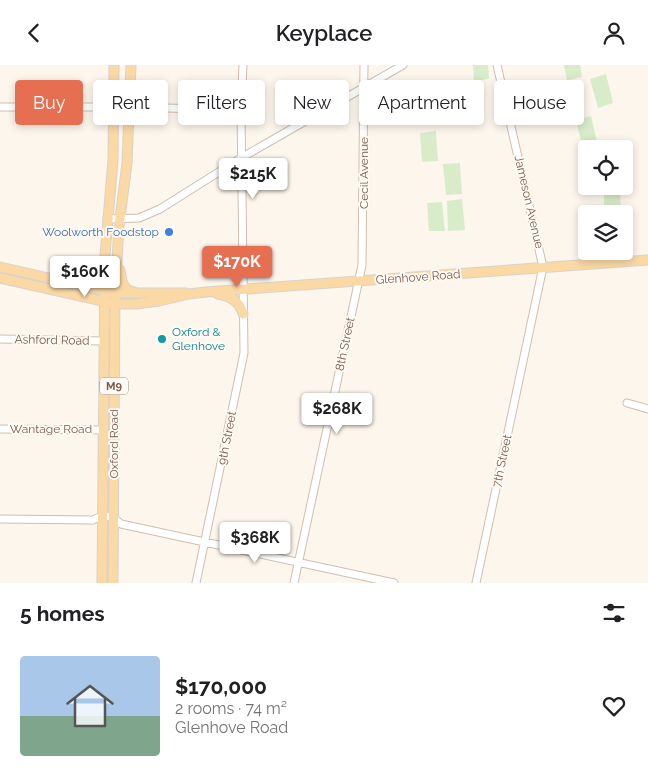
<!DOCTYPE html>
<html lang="en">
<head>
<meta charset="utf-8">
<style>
  :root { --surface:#fff; --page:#f6f6f6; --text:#202124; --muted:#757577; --accent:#e76f51 }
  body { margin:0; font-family:Raleway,sans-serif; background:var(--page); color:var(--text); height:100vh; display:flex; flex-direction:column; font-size:19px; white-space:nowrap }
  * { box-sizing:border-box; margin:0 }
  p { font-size:16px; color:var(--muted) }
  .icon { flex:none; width:28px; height:28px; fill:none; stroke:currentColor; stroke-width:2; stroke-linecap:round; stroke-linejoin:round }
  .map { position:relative; height:518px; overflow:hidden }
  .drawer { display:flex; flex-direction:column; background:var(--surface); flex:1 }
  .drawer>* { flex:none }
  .banner { position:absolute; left:15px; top:15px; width:619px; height:45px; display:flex; gap:10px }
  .controls { position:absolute; left:578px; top:75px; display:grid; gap:10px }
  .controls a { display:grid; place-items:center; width:55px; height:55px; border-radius:5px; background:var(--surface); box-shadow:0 2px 8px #0003; font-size:25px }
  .price { position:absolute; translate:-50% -42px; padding:0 11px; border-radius:5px; background:#fff; color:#222; font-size:16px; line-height:32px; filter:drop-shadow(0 1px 2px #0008) }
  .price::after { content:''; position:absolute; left:50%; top:30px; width:15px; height:11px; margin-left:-8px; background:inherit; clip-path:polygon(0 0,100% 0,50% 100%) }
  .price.current { background:var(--accent); color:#fff }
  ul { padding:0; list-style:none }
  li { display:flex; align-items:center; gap:15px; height:125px; padding:0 20px }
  li span { display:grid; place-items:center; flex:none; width:140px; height:100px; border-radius:5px; color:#555 }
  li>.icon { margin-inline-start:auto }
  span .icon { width:60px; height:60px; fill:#fffc; stroke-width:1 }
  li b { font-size:21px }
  h2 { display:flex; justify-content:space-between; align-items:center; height:60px; padding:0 20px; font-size:21px }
  .pill { padding:0 18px; border-radius:5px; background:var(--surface); box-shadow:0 2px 8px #0003; font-size:18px; line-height:45px }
  .pill.current { background:var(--accent); color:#fff }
  header { display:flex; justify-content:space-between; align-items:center; height:65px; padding:0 20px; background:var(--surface); font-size:22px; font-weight:600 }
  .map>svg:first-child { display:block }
</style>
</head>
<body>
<header><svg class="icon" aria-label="back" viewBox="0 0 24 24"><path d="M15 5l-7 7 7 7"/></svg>Keyplace<svg class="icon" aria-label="person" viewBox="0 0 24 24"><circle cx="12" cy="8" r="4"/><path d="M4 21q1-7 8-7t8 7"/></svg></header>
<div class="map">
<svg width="648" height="518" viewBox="0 0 648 518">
  <rect width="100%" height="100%" fill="#fdf6ec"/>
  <path fill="#d8ecc9" d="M473,0H488L489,14L474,16Z
    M564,0H580L582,12L567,15Z
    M606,9L613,38L598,43L590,14Z
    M591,51L598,81L583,84L576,55Z
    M436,66L438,96L422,97L420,68Z
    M460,98L462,129L446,130L443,99Z
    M620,123L621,149H604V124Z
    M462,134L465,165L448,166L447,136Z
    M442,137L445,166H429L427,138Z"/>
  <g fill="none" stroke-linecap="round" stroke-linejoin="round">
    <defs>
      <path id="minor" d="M0,42H128L241,45
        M107,154L139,153L160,144L241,93L403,0
        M0,274L103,276
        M627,338L648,344
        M0,364L103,365
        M0,454L93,455
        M93,455C104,449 112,450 121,459L394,518
        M196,518L244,288L241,45L243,0
        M294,518L362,200L364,0
        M476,518L543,202L497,0"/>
      <path id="major" d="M0,202L115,228H186
        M120,205C122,215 122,225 134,227
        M0,213L115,239H136L159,236L189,229L206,227L648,195
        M218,229C230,231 240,236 243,249
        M102,518L105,190L113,95L114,0
        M113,518L115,228L119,161L127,98L131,0"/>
    </defs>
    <use href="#minor" stroke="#d1beb0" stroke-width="9"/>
    <use href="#major" stroke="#dad1cd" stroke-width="11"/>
    <use href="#minor" stroke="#fff" stroke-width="7"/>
    <use href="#major" stroke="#fbd9a5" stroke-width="9"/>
  </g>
  <circle fill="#3f7fe0" stroke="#fffaf3" stroke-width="2" cx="169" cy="167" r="5"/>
  <circle fill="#0f9aa8" stroke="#fffaf3" stroke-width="2" cx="162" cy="274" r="5"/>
  <g text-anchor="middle" stroke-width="4" stroke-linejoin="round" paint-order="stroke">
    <rect fill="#fffaf3" stroke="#a28b7f" stroke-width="1" x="100" y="312.5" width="28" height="17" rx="4"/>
    <g font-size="11" font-weight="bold" fill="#7a5c4d">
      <text x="114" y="325">M9</text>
    </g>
    <g font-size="12" fill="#7a5c4d" stroke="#fffaf3">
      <text transform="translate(364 108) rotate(-90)" y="4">Cecil Avenue</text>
      <text transform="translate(529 137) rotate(77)" y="4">Jameson Avenue</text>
      <text transform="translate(418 212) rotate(-4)" y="4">Glenhove Road</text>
      <text transform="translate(52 275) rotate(1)" y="4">Ashford Road</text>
      <text transform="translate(345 279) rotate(-78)" y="4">8th Street</text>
      <text x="51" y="368">Wantage Road</text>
      <text transform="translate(227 373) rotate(-79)" y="4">9th Street</text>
      <text transform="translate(114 379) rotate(-90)" y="4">Oxford Road</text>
      <text transform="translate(502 396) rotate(-78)" y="4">7th Street</text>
    </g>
    <g font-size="12" fill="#366cbe" stroke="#fffaf3" text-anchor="end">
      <text x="159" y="171">Woolworth Foodstop</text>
    </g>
    <g font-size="12" fill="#0d838f" stroke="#fffaf3" text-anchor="start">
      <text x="172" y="271">Oxford &amp;<tspan x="172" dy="14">Glenhove</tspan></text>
    </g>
  </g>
</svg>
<div class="controls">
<a><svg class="icon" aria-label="locate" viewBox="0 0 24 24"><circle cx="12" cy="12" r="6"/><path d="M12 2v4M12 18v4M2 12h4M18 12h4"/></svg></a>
<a><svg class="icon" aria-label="layers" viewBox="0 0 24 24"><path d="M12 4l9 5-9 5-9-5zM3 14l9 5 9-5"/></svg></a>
</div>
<b class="price" style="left:253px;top:135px">$215K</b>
<b class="price current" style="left:237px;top:223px">$170K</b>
<b class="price" style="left:85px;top:233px">$160K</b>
<b class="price" style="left:337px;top:370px">$268K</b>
<b class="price" style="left:255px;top:499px">$368K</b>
<div class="banner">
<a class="pill current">Buy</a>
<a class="pill">Rent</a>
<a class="pill">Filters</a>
<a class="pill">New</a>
<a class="pill">Apartment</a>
<a class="pill">House</a>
</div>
</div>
<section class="drawer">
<h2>5 homes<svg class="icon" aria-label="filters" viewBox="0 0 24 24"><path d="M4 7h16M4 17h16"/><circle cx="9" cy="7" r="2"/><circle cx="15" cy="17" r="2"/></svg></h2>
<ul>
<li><span style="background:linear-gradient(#a9c7e8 60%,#7fa58c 0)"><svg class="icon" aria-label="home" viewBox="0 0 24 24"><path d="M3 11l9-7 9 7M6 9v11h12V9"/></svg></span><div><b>$170,000</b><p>2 rooms · 74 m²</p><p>Glenhove Road</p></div><svg class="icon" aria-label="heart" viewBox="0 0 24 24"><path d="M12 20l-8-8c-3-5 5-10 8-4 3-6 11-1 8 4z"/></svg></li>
</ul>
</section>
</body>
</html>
